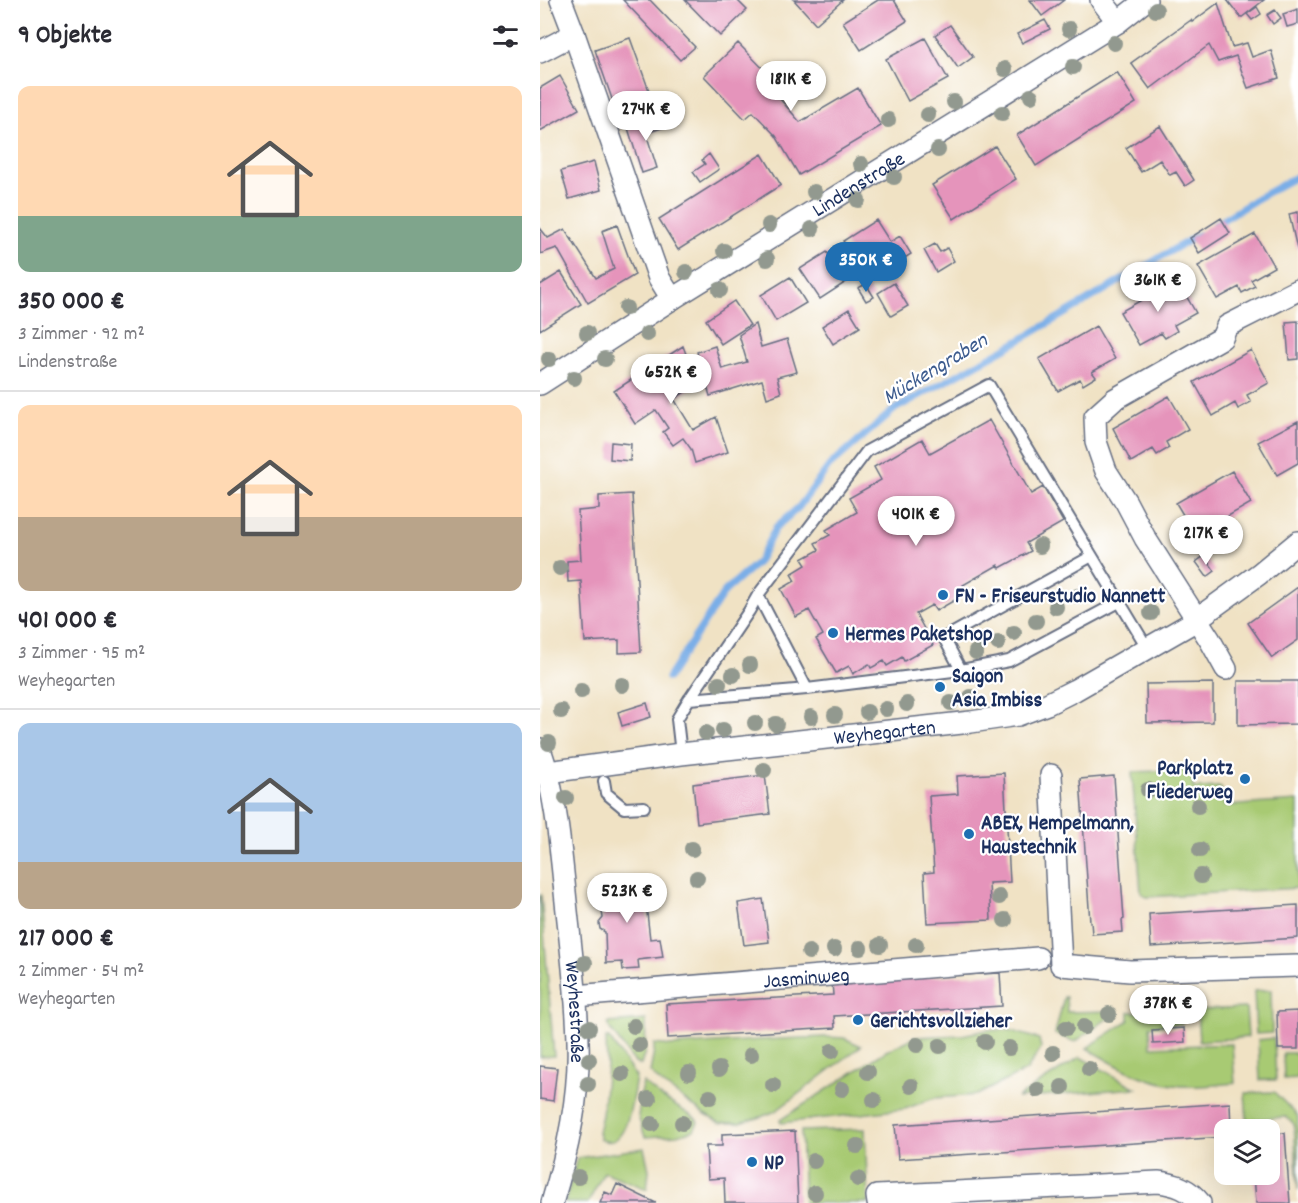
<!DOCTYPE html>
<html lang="de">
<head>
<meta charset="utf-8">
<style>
  :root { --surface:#fff; --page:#f2f2f3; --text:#2b2b33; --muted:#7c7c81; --line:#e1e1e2; --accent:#1f6fb2 }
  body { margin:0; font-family:Dekko,sans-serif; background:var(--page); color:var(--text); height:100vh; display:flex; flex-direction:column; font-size:22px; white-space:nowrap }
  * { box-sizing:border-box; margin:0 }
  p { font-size:20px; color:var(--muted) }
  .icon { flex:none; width:33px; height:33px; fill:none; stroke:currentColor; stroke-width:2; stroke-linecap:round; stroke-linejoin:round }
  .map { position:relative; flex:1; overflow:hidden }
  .panel { display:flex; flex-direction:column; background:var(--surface); width:540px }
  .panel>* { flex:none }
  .buttons { position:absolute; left:674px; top:1119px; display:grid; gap:12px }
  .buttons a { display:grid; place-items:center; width:66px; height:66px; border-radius:12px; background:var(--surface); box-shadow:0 6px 24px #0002; font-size:30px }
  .price { position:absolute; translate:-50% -51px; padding:0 14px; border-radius:21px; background:#fff; color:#222; font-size:20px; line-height:39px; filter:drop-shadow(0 2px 3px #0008) }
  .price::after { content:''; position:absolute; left:50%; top:36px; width:18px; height:14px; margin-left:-9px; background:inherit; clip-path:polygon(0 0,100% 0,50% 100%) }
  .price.selected { background:var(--accent); color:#fff }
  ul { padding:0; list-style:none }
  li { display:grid; align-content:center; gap:12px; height:318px; padding:0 18px }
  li+li { border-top:2px solid var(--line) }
  li span { display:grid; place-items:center; height:186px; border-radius:12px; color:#555 }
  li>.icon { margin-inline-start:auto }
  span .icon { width:108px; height:108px; fill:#fffc; stroke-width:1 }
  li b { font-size:26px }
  h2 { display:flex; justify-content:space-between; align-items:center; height:72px; padding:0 18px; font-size:26px }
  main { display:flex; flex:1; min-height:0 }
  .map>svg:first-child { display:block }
</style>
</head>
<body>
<main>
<section class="panel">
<h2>9 Objekte<svg class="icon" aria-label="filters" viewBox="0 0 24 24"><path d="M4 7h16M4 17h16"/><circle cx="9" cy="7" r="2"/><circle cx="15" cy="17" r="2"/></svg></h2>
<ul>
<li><span style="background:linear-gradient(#ffd9b3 70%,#7fa58c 0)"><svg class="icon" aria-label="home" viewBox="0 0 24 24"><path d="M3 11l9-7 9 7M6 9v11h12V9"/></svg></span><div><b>350 000 €</b><p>3 Zimmer · 92 m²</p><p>Lindenstraße</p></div></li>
<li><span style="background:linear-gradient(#ffd9b3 60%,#b9a48a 0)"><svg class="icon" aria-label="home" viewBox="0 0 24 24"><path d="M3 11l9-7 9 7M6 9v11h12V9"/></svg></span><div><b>401 000 €</b><p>3 Zimmer · 95 m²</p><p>Weyhegarten</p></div></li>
<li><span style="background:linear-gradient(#a9c7e8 75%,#b9a48a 0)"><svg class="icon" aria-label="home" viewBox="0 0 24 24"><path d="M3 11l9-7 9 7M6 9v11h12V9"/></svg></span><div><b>217 000 €</b><p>2 Zimmer · 54 m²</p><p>Weyhegarten</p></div></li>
</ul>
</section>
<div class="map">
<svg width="758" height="1203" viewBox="0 0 758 1203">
  <rect width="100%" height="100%" fill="#fff"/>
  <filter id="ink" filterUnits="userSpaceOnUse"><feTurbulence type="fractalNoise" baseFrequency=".0167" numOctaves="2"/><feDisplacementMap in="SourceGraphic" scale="12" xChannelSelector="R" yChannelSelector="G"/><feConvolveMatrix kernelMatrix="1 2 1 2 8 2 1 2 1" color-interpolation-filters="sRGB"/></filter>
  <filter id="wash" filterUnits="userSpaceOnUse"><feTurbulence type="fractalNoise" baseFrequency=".008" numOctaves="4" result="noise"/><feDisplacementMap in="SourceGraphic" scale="24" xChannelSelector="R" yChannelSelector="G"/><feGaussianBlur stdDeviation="1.35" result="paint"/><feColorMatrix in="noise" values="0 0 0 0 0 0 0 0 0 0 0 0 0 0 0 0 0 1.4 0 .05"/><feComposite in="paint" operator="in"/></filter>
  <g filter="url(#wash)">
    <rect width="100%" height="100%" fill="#f0e2c4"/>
    <path fill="#a8ca73" stroke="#627c68" stroke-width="1.5" d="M652,770L653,788L681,787L684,806L758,801V888L607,897L601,893L592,772Z
      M1,895L14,1056L0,1057V896Z
      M731,990L732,1033L716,1034L714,991Z
      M524,997H526L527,1012L575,1011V1013L535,1042L515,1034Z
      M706,1008L708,1037L689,1039L659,1041L657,1010Z
      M641,1010L642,1024L610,1026L611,1047L692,1044L695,1083C675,1085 653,1088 633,1085C601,1080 574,1065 547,1048L589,1020V1012Z
      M106,1020L105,1052L101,1065L95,1063L70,1029L68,1023Z
      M447,1030H469L499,1039L501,1048L487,1070L437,1095L394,1098L365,1109L241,1123L240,1120L346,1051L375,1037L422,1035Z
      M285,1037L304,1038L321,1046L236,1111L218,1118L199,1123H180L164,1114L120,1082L110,1072L114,1052V1044L133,1046L219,1040Z
      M66,1038H69L96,1077C93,1093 88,1155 60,1139L58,1132L62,1115L67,1067Z
      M734,1038L736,1080H720L718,1040Z
      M743,1053H758V1078L744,1079Z
      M540,1057L596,1088L477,1098Z
      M103,1082L120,1096L155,1118L158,1122L154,1130L138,1135L105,1137L98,1116Z
      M734,1092L758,1116V1190L754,1124L746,1117L707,1120L705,1093Z
      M325,1129L328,1203H264L261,1131Z
      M104,1148L109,1170L107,1189L64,1172L48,1203H25L37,1158Z"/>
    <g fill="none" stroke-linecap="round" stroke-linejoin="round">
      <path stroke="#7aaee7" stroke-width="7" d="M676,224L725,194L758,176
        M128,678L185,591L218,562L236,527L259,507L289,466L355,409L470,346L658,235"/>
    </g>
    <g id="blocks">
      <path fill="#e594bb" d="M83,0H110L155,47L140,60Z
        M145,0H197L207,10L180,36Z
        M254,0H303L276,24Z
        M338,0H354L367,21L321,50L303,22Z
        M490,0H524L502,16Z
        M687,0H724L701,18Z
        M678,3L692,47L707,43L712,57L731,50L739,78L708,88L696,56L678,62L669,45L610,89L591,63L651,20L652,22Z
        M717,7L721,14L712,20L707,14Z
        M758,9V24L747,27L743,14Z
        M735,10L741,18L733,24L727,15Z
        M505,20L510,29L482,43L477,34Z
        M410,25L433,57L418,68L395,35Z
        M90,38L116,110L80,122L55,50Z
        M385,38L408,79L368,101L346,59Z
        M198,43L240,86L234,92L260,122L318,88L341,126L259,175L236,136L213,112L205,119L164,76Z
        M577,72L596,103L496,166L477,135Z
        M20,76L39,109L0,131V88Z
        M128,116L131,125L106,133L117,168L102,173L88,128Z
        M620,126L654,180L645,186L636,172L630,175L620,160L601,172L586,148Z
        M455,146L476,179L414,219L392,185Z
        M169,154L179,169L160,182L153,172L165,164L162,160Z
        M222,154L241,185L138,250L119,219Z
        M54,162L61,190L29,199L21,171Z
        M758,212V249H757L749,214Z
        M681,218L690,233L659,253L650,238Z
        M336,220L350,242L360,236L371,254L349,268L343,258L280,299L260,269L287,252L297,266L313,256L303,241Z
        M77,225L95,275L48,303L17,248L0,254V228L8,238L25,229L56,278L74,269L62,231Z
        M715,234L734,267L711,280L715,286L702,293L699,287L677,299L658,266Z
        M395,244L400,252L407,248L414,261L396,272L384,250Z
        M21,272L41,304L0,330V285Z
        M250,277L266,303L236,321L221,295Z
        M637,280L656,313L634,325L637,331L625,338L621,333L599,345L580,312Z
        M354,283L368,306L351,316L338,293Z
        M326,284L334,297L326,301L318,288Z
        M194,301L210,325L181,344L166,320Z
        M309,309L320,327L293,344L282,326Z
        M758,321V359L749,360L746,322Z
        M215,324L221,347L247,339L257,372L237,377L241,393L227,398L222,380L170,396L157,352L175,346L182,369L207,362L199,335Z
        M556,326L575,359L552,372L556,377L543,385L540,379L518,391L499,359Z
        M143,346L157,384L134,399L153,430L176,417L188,452L155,463L151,449L143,438L133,445L123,432L128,428L116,410L95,424L74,391Z
        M711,350L729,383L707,395L711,402L698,409L695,403L673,416L654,382Z
        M629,396L648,429L626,442L629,448L617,455L613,449L591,462L573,428Z
        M449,420L491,494L503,487L523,522L486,543L491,551L460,568L458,565L423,585L427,593L396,611L392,605L376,614L393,645L364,661L362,657L347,666L344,661L331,668L329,664L313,674L309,666L296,673L276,639L283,635L269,610L256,617L241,589L255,581L251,574L266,565L262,559L279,550L275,543L290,535L286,530L317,512L309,498L341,480L334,467L382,439L390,453Z
        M758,421V463L737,475L718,442Z
        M71,442L91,444L90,461L70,459Z
        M692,471L711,503L655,535L636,503Z
        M92,494L101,652L79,653V640L45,642L41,581L28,582L27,561L41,560L38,511L59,509V496Z
        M664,556L675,571L667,577L656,562Z
        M758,587V640L732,658L708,623Z
        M698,681H758V724L698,725Z
        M673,683V722L607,723L606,684Z
        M107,703L111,717L82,726L78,712Z
        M464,773L470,882L449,883L451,920L387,923L384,873L394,872L389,796L418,794L417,776Z
        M225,775L230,814L157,823L153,784Z
        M574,776L584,919L582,920L583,932L552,934L551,922H550L540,779Z
        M103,879L110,939L120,938L123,957L98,960L99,969L83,970L82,962L66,963L65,932L60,929L59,923L63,918L61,905H59L57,886Z
        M223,899L229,942L204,945L198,903Z
        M758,905V938L611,947L609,914Z
        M460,973L462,1006L294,1016L295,1028L128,1038L126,1004L293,995L292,982Z
        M758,1011V1049H738L737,1012Z
        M644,1028L645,1042L613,1044L612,1030Z
        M0,1066L17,1068L13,1101L0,1099Z
        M690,1103L691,1130H684V1137L358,1159L355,1125Z
        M255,1131L258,1203H185L184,1178L168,1179L166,1146H182V1134Z
        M745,1133L750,1203H716L714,1174H729V1134Z
        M77,1184L116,1203H60L65,1192L72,1195Z"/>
    </g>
  </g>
  <g filter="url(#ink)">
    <use href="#blocks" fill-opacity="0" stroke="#666e82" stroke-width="1.5"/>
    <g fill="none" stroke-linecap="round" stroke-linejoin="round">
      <defs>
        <path id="lane" d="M218,595L267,689
          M421,670L404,638L552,556
          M149,699L267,689L421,670L469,661L579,602
          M141,754L137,719L146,704L209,611L218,595L327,451L449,385L608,649
          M64,781L66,793L84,808L104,807"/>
        <g id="street">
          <path d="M21,0L34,34L119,278L132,299"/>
          <path d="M561,0L578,22"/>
          <path d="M0,52L34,34"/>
          <path id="s1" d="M0,384L132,299L578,22L606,0"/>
          <path d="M686,669L670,640L605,538L586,502L566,471L556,442L555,417L575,399L682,338L687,326L758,290"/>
          <path id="s2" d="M0,749C16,794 20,845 25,892C30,942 37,992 38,1042C40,1093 27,1154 12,1203"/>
          <path id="s3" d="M8,772L141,754L431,722L478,715L507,704L535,690L650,624L719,574L758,542"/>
          <path d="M511,775L521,965L590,971L758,966"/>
          <path id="s4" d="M35,996L498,958"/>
          <path d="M338,1203L337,1196L618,1182C636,1184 649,1189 660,1203"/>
        </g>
      </defs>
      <use href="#lane" stroke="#666e82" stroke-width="14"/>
      <use href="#street" stroke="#666e82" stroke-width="24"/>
      <use href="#lane" stroke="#fff" stroke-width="10"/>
      <use href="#street" stroke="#fff" stroke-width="21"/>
    </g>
    <g fill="#92998f">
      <circle cx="616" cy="10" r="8"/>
      <circle cx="529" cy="29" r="8"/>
      <circle cx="574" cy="43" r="8"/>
      <circle cx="533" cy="67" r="8"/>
      <circle cx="465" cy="69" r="8"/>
      <circle cx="491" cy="96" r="8"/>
      <circle cx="414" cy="102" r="8"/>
      <circle cx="462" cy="113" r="8"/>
      <circle cx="388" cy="115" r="8"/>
      <circle cx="348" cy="120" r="8"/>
      <circle cx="398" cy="150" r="8"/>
      <circle cx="321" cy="164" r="8"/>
      <circle cx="354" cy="177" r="8"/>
      <circle cx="274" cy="192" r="8"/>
      <circle cx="318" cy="200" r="8"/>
      <circle cx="229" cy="225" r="8"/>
      <circle cx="272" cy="229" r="8"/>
      <circle cx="184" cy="251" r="8"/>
      <circle cx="227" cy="259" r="8"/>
      <circle cx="146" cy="272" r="8"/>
      <circle cx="180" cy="290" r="8"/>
      <circle cx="86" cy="308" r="8"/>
      <circle cx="47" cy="333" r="8"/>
      <circle cx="107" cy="334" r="8"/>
      <circle cx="9" cy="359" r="8"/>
      <circle cx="65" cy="359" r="8"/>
      <circle cx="34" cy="378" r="8"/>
      <circle cx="500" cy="546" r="8"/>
      <circle cx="20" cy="568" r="8"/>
      <circle cx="538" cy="596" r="8"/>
      <circle cx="516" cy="607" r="8"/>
      <circle cx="611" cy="613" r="8"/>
      <circle cx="496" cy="621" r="8"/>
      <circle cx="474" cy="633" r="8"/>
      <circle cx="458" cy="643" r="8"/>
      <circle cx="436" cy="652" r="8"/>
      <circle cx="210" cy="665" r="8"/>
      <circle cx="193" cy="675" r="8"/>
      <circle cx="179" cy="684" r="8"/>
      <circle cx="82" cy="685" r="8"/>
      <circle cx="41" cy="691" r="8"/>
      <circle cx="431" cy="697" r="8"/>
      <circle cx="411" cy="703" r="8"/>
      <circle cx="367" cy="704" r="8"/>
      <circle cx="346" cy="709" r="8"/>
      <circle cx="21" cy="711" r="8"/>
      <circle cx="327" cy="712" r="8"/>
      <circle cx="295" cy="715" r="8"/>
      <circle cx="271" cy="717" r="8"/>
      <circle cx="215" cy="723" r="8"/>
      <circle cx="236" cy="724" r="8"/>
      <circle cx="183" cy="730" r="8"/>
      <circle cx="166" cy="733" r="8"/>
      <circle cx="9" cy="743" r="8"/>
      <circle cx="224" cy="770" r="8"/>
      <circle cx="608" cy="790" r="8"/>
      <circle cx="26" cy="798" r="8"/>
      <circle cx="658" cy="806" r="8"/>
      <circle cx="152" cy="849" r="8"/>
      <circle cx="660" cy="850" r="8"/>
      <circle cx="661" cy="876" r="8"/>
      <circle cx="157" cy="878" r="8"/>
      <circle cx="459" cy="897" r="8"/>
      <circle cx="465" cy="920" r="8"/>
      <circle cx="340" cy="945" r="8"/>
      <circle cx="376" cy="945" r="8"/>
      <circle cx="320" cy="948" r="8"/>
      <circle cx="294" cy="949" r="8"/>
      <circle cx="269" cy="952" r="8"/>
      <circle cx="45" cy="963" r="8"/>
      <circle cx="607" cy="999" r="8"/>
      <circle cx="627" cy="999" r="8"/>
      <circle cx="569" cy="1014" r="8"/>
      <circle cx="94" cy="1026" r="8"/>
      <circle cx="544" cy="1027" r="8"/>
      <circle cx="49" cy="1028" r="8"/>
      <circle cx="526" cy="1028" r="8"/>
      <circle cx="445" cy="1042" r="8"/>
      <circle cx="99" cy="1045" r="8"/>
      <circle cx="377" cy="1045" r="8"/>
      <circle cx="400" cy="1046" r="8"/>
      <circle cx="469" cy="1048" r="8"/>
      <circle cx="292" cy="1051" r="8"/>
      <circle cx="513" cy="1053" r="8"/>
      <circle cx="211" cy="1055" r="8"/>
      <circle cx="49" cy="1060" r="8"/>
      <circle cx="179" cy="1069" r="8"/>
      <circle cx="549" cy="1069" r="8"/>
      <circle cx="328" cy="1072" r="8"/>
      <circle cx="149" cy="1073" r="8"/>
      <circle cx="82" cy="1074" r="8"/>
      <circle cx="48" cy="1084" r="8"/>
      <circle cx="233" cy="1085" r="8"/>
      <circle cx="371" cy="1086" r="8"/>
      <circle cx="522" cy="1087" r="8"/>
      <circle cx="302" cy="1089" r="8"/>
      <circle cx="498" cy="1090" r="8"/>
      <circle cx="170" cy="1097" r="8"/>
      <circle cx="109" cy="1099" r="8"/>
      <circle cx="334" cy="1100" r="8"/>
      <circle cx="142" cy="1123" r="8"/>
      <circle cx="112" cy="1124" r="8"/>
      <circle cx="317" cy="1146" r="8"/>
      <circle cx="274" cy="1161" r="8"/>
      <circle cx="38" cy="1177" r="8"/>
      <circle cx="318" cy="1179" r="8"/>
      <circle cx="275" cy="1193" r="8"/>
    </g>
  </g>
  <g fill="#1f6fb2" stroke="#fff" stroke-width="2">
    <circle cx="403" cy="595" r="6"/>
    <circle cx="293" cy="633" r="6"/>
    <circle cx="400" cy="687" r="6"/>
    <circle cx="705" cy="779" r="6"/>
    <circle cx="429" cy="834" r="6"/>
    <circle cx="318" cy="1020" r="6"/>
    <circle cx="212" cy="1162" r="6"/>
  </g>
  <g text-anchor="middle" stroke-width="4.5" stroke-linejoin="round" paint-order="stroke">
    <g font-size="21" fill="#1b2f5e" stroke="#fff">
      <text dy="7" stroke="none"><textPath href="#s1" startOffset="376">Lindenstraße</textPath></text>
      <text dy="7" stroke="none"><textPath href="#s3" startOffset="339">Weyhegarten</textPath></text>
      <text dy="7" stroke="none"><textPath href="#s4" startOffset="232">Jasminweg</textPath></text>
      <text dy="7" stroke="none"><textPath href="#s2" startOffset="266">Weyhestraße</textPath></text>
    </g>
    <g font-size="21" font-weight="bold" fill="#1b2f5e" stroke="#fff" text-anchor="start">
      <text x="415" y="602">FN - Friseurstudio Nannett</text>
      <text x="305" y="640">Hermes Paketshop</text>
      <text x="412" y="682">Saigon<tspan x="412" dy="24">Asia Imbiss</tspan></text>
      <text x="693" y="774" text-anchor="end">Parkplatz<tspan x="693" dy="24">Fliederweg</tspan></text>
      <text x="441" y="829">ABEX, Hempelmann,<tspan x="441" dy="24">Haustechnik</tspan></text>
      <text x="330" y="1027">Gerichtsvollzieher</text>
      <text x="224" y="1169">NP</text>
    </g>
    <g font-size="22" font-style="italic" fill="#3c5b8e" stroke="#fff">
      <text transform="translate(394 367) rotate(-31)" y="8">Mückengraben</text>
    </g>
  </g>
</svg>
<div class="buttons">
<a><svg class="icon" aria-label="layers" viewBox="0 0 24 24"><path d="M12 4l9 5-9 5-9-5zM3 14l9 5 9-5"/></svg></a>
</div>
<b class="price" style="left:251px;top:112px">181K €</b>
<b class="price" style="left:106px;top:142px">274K €</b>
<b class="price selected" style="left:326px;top:293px">350K €</b>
<b class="price" style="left:618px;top:313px">361K €</b>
<b class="price" style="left:131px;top:405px">652K €</b>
<b class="price" style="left:376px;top:547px">401K €</b>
<b class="price" style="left:666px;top:566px">217K €</b>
<b class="price" style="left:87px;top:924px">523K €</b>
<b class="price" style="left:628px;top:1036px">378K €</b>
</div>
</main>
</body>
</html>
